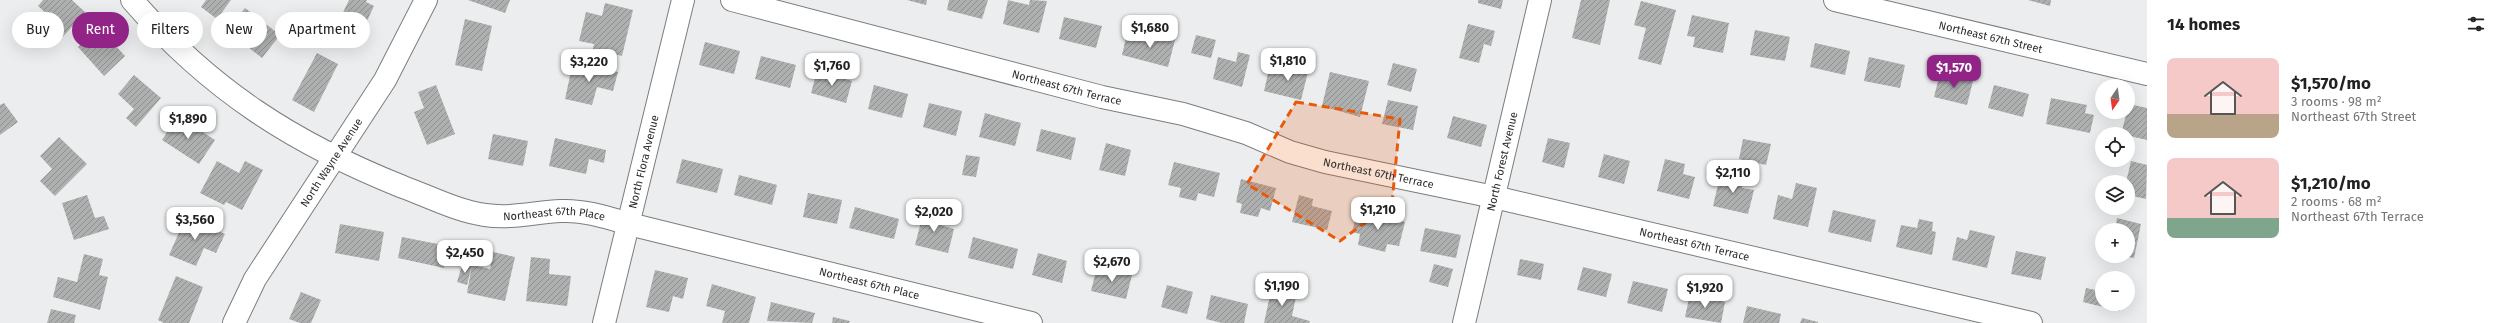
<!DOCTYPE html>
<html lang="en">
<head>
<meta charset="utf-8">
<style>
  :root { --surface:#fff; --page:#f2f2f2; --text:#222; --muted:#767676; --accent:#912486 }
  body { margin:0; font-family:"Fira Sans",sans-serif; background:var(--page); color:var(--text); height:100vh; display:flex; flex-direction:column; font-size:15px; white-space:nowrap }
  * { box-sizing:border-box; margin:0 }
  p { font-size:13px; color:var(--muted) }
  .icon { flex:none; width:22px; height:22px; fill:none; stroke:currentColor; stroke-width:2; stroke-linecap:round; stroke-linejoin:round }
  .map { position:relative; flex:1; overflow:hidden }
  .sheet { display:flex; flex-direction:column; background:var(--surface); width:360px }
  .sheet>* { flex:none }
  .top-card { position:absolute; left:12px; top:12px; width:380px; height:36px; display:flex; gap:8px }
  .needle { width:26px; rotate:193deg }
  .controls { position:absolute; left:2095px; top:79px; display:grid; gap:8px }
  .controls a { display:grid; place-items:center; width:40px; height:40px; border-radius:50%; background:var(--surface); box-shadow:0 4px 16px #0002; font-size:20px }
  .price { position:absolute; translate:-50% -34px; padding:0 9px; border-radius:8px; background:#fff; color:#222; font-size:13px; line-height:26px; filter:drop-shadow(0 1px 2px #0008) }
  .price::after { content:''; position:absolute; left:50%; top:24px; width:12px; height:9px; margin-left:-6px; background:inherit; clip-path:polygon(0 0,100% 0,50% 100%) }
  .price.on { background:var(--accent); color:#fff }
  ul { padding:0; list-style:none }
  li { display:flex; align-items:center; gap:12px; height:100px; padding:0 20px }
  li span { display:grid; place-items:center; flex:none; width:112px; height:80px; border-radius:8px; color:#555 }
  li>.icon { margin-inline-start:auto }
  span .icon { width:48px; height:48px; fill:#fffc; stroke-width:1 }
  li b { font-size:17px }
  h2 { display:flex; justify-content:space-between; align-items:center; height:48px; padding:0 20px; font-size:17px }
  .tag { padding:0 14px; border-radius:18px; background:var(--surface); box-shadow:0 4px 16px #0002; font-size:14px; line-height:36px }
  .tag.on { background:var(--accent); color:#fff }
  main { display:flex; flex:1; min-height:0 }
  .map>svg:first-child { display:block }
</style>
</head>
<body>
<main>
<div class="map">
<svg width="2147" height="323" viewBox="0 0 2147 323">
  <defs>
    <pattern id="building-hatch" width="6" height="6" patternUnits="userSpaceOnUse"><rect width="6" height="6" fill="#aeafaf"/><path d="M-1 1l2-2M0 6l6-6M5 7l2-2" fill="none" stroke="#8e8f8f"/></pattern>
  </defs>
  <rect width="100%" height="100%" fill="#ecedee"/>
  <path fill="url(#building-hatch)" d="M43,0H72L85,12L60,40L51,33L58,24L38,6Z
    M206,0H231L217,19L201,7Z
    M349,0H367L366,2L374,6L358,40L335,29Z
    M468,0H510L505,13Z
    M907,0H927L926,5Z
    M949,0H988L982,19L947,10Z
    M1008,0L1029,5L1030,0L1047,1L1039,33L1003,24Z
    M1478,0H1503L1501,9L1478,3Z
    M1581,0H1610L1600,45L1572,38Z
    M2028,0H2051L2050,6Z
    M1641,1L1676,10L1661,65L1638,59L1646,28L1634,25Z
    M605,3L633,10L622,56L593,49L594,44L579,41L586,12L602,16Z
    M245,8L280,35L262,58L227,31Z
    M1692,15L1729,23L1723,53L1693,47L1695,37L1687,36Z
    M1064,17L1102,26L1096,48L1059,39Z
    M465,19L492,26L482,71L455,65Z
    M1468,24L1495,31L1491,46L1484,44L1479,63L1459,58Z
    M99,28L125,56L104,76L78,47Z
    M1755,30L1790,37L1785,61L1750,55Z
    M1160,32L1176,36L1168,67L1122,55L1127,33L1158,41Z
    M1196,35L1216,40L1211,58L1191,53Z
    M705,42L740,51L734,74L699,65Z
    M1815,43L1850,51L1845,75L1810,67Z
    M1238,52L1250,55L1242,87L1213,79L1218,57L1236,62Z
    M317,53L338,64L314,112L292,100Z
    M761,56L796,65L790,88L755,79Z
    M1869,57L1905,65L1900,88L1864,81Z
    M573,62L618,72L613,91L597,87L592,105L565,99Z
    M1393,63L1417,69L1411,92L1387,85Z
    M1290,64L1309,68L1301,100L1264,91L1269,69L1287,74Z
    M817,71L852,81L846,103L811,93Z
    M1330,72L1369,81L1360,117L1322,106Z
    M1940,73L1973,81L1967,105L1934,97Z
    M134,75L161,98L136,127L126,118L134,109L118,94Z
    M436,85L455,134L427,145L414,112L424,108L418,92Z
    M874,85L908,94L902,118L868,109Z
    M1994,85L2029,94L2023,117L1988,108Z
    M2051,98L2087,105L2085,113L2094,115L2090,133L2046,124Z
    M1388,100L1418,106L1413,130L1382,124Z
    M4,103L18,122L0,135V105Z
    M929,103L962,111L956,136L923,127Z
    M2129,104L2147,108V140L2121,134Z
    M985,113L1021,123L1015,146L979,137Z
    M178,116L215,140L199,164L162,140Z
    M1453,116L1487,125L1481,147L1447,138Z
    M1041,129L1076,138L1071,160L1036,151Z
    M493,134L528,141L523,166L488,159Z
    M59,137L87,164L55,196L40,181L52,169L40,156Z
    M555,138L606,150L604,163L589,159L586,174L549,166Z
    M1548,138L1570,143L1564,168L1542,162Z
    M1743,139L1771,144L1766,165L1739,159Z
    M1106,143L1131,150L1125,176L1099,170Z
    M1604,154L1630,161L1624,184L1598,177Z
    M966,155L980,157L976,177L962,175Z
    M682,159L723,169L717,193L676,183Z
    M1665,159L1685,164L1683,174L1695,177L1689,199L1657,191Z
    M217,161L239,173L245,161L263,170L242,210L226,202L224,205L200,193Z
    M2131,161L2147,165L2146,199L2128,195V182H2126Z
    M1174,162L1220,173L1214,197L1198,193L1196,201L1179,197L1181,188L1168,185Z
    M1721,172L1744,178L1742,188L1754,190L1748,214L1713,206Z
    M739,175L777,185L772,205L734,195Z
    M1241,179L1276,188L1270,211L1261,208L1258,217L1240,213L1242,204L1236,202Z
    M1796,183L1817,188L1808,227L1773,219L1778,195L1792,199Z
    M808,193L842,200L837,224L803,217Z
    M87,195L95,218L104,216L109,229L74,240L62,203Z
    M1299,195L1313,199L1312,206L1332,211L1327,230L1292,222Z
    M855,207L899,219L894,239L849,228Z
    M924,210L940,214L937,224L954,229L948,253L915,245Z
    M1358,210L1405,222L1399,246L1387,244L1385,252L1358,245L1360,234L1352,232Z
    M1833,210L1876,220L1871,242L1828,232Z
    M186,217L225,234L216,253L204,248L196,266L169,255Z
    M2117,218L2141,224L2134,258L2128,257V230H2115Z
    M1919,219L1933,222L1932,231L1936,232L1932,255L1896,247L1901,225L1917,228Z
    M340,224L384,232L379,261L335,253Z
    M1425,228L1461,235L1456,258L1420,251Z
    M1970,230L1995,236L1987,268L1952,260L1957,237L1967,240Z
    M402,237L448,246L444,268L398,258Z
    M973,237L1018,249L1013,269L968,258Z
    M2016,251L2046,257L2041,280L2011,274Z
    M493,252L515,257L505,301L467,293L472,265L490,269Z
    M1038,253L1067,261L1062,283L1032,275Z
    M84,254L103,259L99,275L108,277L100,310L53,297L58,277L77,282Z
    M531,257L550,259L549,274L571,276L567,306L526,301Z
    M1520,259L1544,264L1541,280L1517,275Z
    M463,262L472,265L467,285L457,282Z
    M1434,264L1453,269L1448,287L1429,282Z
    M1097,267L1132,275L1126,299L1091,291Z
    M1583,267L1612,274L1606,297L1577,290Z
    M655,270L688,278L683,299L673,296L669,312L646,307Z
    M176,276L203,287L189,323H164L158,320Z
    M1633,281L1668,289L1662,312L1627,303Z
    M712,284L756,297L749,323H722L725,311L706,306Z
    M1167,285L1193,292L1187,314L1161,307Z
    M1272,286L1297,292L1292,316L1310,321L1309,323H1264Z
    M2102,287V304H2121L2120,311L2083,302L2086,288L2100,291Z
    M301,292L321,300L311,323H300L289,319Z
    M1690,294L1725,302L1721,323L1685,317Z
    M1211,295L1248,304L1244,323H1222L1206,319Z
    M771,302L815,313L812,323L767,321Z
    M1747,306L1781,314L1779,323H1743Z
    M51,309L76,315L74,323H47Z
    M833,317L850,321L849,323H832Z
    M1802,318L1818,322V323H1800Z"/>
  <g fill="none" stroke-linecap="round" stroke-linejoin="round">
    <defs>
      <g id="minor">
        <path id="s1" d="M132,0C210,90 293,143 403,187C430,197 457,211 485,215C511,219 536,212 561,211C584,210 606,217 629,224L1031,323"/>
        <path id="s2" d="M732,0L1102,97L1183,114L1246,133L1290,152L1325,162L1494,197L2031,323"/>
        <path id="s3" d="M1835,0L2147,74"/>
        <path id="s4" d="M234,323L255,279L385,80L426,0"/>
        <path id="s5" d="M604,323L683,0"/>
        <path id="s6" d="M1464,323L1540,0"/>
      </g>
    </defs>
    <use href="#minor" stroke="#7c7d7e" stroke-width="24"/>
    <use href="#minor" stroke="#fff" stroke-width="22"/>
  </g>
  <path fill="#e8590c" fill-opacity="0.2" stroke="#e8590c" stroke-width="3" stroke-dasharray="8 5" stroke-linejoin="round" d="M1296,102L1400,119L1392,203L1340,241L1247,184Z"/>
  <g text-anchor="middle" stroke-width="3.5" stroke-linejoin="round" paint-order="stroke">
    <g font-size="11" fill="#2b2c2c" stroke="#fff">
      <text dy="4" stroke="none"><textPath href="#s3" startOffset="160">Northeast 67th Street</textPath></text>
      <text dy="4" stroke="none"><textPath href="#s2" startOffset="346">Northeast 67th Terrace</textPath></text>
      <text dy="4" stroke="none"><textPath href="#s4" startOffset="188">North Wayne Avenue</textPath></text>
      <text dy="4" stroke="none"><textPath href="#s5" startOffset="166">North Flora Avenue</textPath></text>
      <text dy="4" stroke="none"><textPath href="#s6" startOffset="166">North Forest Avenue</textPath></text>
      <text dy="4" stroke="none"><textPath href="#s2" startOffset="670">Northeast 67th Terrace</textPath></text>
      <text dy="4" stroke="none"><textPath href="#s1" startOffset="489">Northeast 67th Place</textPath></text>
      <text dy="4" stroke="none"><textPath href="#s2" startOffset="994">Northeast 67th Terrace</textPath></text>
      <text dy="4" stroke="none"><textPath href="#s1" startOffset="813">Northeast 67th Place</textPath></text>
    </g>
  </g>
</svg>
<div class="controls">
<a><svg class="needle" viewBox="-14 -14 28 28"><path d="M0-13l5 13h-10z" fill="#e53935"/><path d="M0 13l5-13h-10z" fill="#767676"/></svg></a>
<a><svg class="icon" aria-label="locate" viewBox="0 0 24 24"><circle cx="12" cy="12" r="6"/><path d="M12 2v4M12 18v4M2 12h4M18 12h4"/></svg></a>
<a><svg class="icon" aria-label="layers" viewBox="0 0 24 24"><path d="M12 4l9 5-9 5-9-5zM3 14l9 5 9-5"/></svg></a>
<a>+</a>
<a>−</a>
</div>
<b class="price" style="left:1150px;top:49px">$1,680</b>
<b class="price" style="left:1288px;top:82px">$1,810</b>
<b class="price" style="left:589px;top:83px">$3,220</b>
<b class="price" style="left:832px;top:87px">$1,760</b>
<b class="price on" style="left:1954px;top:89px">$1,570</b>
<b class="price" style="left:188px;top:140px">$1,890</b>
<b class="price" style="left:1733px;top:194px">$2,110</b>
<b class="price" style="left:1378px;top:231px">$1,210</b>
<b class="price" style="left:934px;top:233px">$2,020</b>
<b class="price" style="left:195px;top:241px">$3,560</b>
<b class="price" style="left:465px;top:274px">$2,450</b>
<b class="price" style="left:1112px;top:283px">$2,670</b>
<b class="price" style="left:1282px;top:307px">$1,190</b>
<b class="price" style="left:1705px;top:309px">$1,920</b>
<div class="top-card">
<a class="tag">Buy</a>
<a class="tag on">Rent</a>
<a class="tag">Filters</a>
<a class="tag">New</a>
<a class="tag">Apartment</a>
</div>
</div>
<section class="sheet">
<h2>14 homes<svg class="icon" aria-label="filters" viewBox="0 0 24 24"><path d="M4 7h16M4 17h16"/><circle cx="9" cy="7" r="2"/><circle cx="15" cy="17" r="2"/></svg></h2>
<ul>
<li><span style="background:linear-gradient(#f6c9c9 70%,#b9a48a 0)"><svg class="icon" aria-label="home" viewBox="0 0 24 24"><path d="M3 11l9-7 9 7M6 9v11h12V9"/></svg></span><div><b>$1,570/mo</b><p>3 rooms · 98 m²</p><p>Northeast 67th Street</p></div></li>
<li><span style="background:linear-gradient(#f6c9c9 75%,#7fa58c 0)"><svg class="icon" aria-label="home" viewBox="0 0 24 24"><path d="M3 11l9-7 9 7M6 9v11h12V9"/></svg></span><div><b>$1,210/mo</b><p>2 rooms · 68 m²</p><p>Northeast 67th Terrace</p></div></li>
</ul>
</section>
</main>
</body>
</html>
